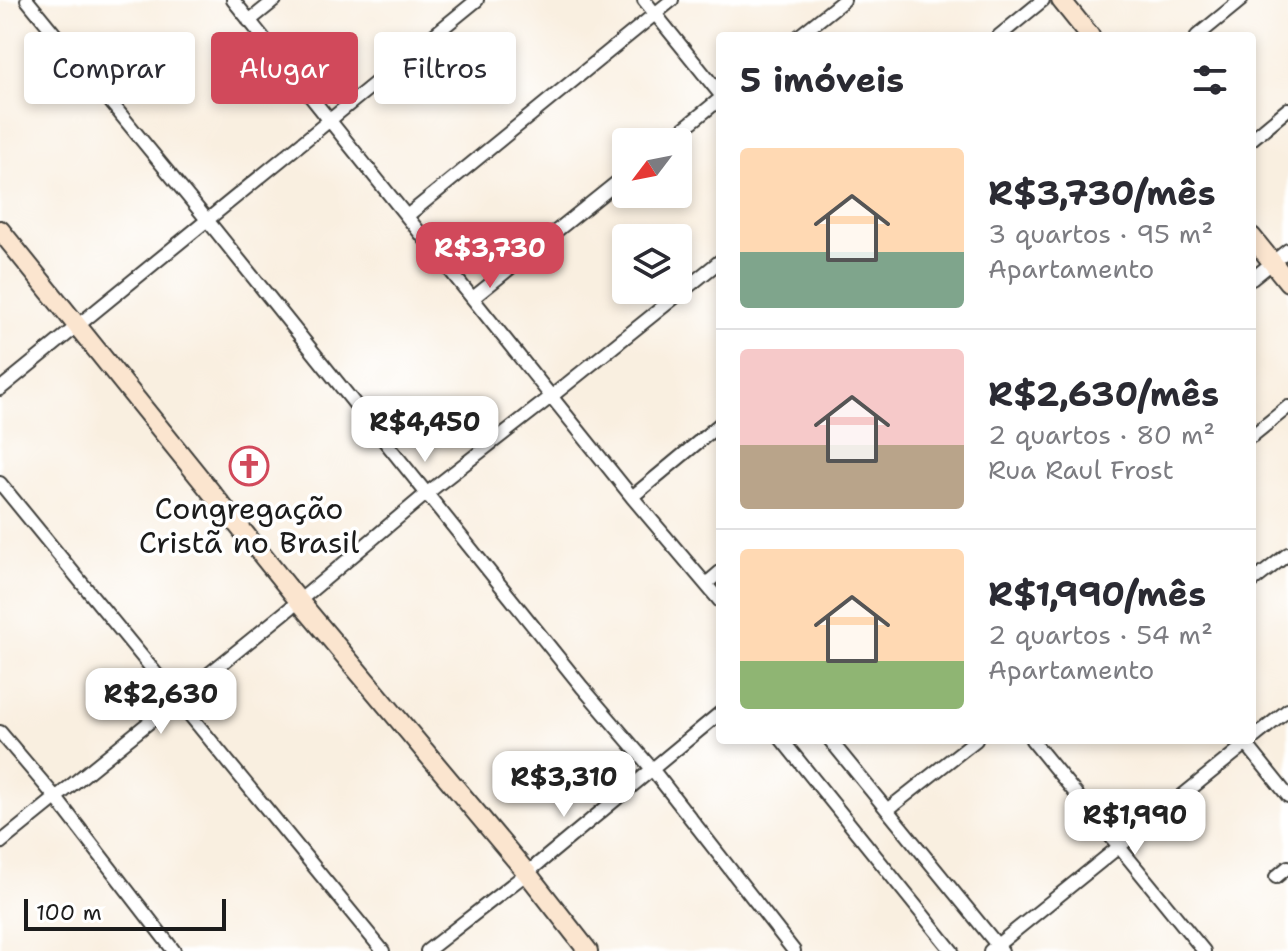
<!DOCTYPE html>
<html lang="pt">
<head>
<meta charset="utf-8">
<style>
  :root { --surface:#fff; --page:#f2f2f3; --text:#2b2b33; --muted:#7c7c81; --line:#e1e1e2; --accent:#d1495b }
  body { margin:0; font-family:"Shantell Sans",sans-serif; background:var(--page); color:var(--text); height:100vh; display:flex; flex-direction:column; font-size:30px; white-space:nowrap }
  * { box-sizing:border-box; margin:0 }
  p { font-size:26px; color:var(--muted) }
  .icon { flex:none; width:44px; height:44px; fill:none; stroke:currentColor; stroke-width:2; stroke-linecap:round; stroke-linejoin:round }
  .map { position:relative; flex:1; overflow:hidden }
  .panel { position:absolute; left:716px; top:32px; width:540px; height:712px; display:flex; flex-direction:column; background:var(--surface); border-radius:8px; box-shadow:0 4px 12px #0003 }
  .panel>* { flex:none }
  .top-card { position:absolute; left:24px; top:32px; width:572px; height:72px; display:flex; gap:16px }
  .needle { width:52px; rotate:238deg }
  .buttons { position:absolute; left:612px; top:128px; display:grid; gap:16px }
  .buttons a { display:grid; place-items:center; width:80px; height:80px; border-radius:8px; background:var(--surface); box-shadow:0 4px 12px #0003; font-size:40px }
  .scale { position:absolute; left:24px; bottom:20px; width:202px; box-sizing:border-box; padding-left:8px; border:4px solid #1c1c1c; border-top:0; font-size:22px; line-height:28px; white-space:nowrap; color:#1c1c1c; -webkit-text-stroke:6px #fff; paint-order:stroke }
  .price { position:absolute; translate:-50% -68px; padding:0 18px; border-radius:16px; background:#fff; color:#222; font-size:26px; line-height:52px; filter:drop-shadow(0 2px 4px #0008) }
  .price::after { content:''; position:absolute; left:50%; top:48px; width:24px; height:18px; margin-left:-12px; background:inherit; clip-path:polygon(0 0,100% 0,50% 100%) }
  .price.selected { background:var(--accent); color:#fff }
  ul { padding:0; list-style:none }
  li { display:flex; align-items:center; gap:24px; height:200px; padding:0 24px }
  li+li { border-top:2px solid var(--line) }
  li span { display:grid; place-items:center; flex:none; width:224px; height:160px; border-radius:8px; color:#555 }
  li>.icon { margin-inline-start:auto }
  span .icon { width:96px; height:96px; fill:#fffc; stroke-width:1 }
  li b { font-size:34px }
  h2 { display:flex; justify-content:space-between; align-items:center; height:96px; padding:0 24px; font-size:34px }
  .tag { padding:0 28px; border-radius:8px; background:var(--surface); box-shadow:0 4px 12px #0003; font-size:28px; line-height:72px }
  .tag.selected { background:var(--accent); color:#fff }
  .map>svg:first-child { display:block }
</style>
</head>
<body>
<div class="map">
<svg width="1288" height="951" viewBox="0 0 1288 951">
  <rect width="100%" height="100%" fill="#fff"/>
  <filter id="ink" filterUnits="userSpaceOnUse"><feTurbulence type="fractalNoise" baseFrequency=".0125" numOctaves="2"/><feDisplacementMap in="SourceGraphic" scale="16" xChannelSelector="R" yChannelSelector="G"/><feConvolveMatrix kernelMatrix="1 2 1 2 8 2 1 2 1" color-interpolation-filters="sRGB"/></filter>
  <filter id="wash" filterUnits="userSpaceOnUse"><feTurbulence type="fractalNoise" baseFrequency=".006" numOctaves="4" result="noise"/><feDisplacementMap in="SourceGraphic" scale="32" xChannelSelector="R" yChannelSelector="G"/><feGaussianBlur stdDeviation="1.8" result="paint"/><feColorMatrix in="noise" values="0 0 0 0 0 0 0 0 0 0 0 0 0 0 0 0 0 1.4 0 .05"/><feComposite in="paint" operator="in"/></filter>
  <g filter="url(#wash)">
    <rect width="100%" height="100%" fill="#f9efe0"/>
  </g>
  <g filter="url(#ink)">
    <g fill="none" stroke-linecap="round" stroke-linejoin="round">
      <defs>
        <path id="street" d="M27,0L208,221L582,687L652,769L794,951
          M233,0L632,497L720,601
          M644,0L720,94
          M249,21L275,0
          M799,36L844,0
          M999,36L1043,0
          M1197,36L1241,0
          M1252,139L1288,109
          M667,142L720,99
          M407,216L672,0
          M1252,279L1288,250
          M473,298L626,175
          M0,389L477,0
          M1252,436L1288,407
          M0,483L383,951
          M632,497L720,424
          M1252,582L1288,554
          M706,584L720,572
          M0,732L56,798L174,951
          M1252,739L1288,710
          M782,740L952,951
          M830,740L1002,951
          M1032,740L1204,951
          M1243,740L1288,796
          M887,810L976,740
          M0,843L299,601L426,494L552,396L720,261
          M1276,877L1288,867
          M427,951L527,873L720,713
          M990,951L1251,740"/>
        <path id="secondary" d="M1061,0L1090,36
          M0,230L299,601L527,873L588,951
          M1252,237L1288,282"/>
      </defs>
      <use href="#street" stroke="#3d3c39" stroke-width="16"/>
      <use href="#secondary" stroke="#3d3c39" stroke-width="22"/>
      <use href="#street" stroke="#fff" stroke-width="12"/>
      <use href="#secondary" stroke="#fbe5cf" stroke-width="18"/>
    </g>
  </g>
  <defs>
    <symbol id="church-ring" viewBox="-11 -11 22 22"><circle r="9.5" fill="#fff" stroke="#d1495b" stroke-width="1.5"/><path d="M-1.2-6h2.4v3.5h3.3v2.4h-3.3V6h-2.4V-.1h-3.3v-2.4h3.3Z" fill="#d1495b"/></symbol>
  </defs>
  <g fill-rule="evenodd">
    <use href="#church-ring" x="227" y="444" width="44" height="44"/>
  </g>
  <g text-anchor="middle" stroke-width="7" stroke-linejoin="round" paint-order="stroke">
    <g font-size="30" fill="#1c1c1c" stroke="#fff">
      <text x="249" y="519">Congregação<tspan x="249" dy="34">Cristã no Brasil</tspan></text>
    </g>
  </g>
</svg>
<div class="buttons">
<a><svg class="needle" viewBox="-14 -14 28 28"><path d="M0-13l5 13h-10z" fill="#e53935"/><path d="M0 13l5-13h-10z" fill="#7c7c81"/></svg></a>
<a><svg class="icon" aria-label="layers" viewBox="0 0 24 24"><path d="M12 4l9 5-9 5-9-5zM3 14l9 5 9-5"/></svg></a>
</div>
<div class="scale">100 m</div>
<b class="price selected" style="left:490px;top:290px">R$3,730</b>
<b class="price" style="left:425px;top:464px">R$4,450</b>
<b class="price" style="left:161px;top:736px">R$2,630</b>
<b class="price" style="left:564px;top:819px">R$3,310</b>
<b class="price" style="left:1135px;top:857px">R$1,990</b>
<div class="top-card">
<a class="tag">Comprar</a>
<a class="tag selected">Alugar</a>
<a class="tag">Filtros</a>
</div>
<section class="panel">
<h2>5 imóveis<svg class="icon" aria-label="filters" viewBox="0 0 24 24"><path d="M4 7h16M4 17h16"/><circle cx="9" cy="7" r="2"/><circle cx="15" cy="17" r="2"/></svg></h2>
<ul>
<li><span style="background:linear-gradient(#ffd9b3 65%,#7fa58c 0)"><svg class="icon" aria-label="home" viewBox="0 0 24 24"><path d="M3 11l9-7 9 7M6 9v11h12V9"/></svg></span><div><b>R$3,730/mês</b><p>3 quartos · 95 m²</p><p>Apartamento</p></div></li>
<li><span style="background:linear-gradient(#f6c9c9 60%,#b9a48a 0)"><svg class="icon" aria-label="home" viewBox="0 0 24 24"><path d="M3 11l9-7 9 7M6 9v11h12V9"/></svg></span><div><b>R$2,630/mês</b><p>2 quartos · 80 m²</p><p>Rua Raul Frost</p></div></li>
<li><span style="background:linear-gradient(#ffd9b3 70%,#8fb573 0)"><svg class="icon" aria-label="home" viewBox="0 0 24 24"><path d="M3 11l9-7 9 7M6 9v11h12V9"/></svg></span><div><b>R$1,990/mês</b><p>2 quartos · 54 m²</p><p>Apartamento</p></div></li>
</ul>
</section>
</div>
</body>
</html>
